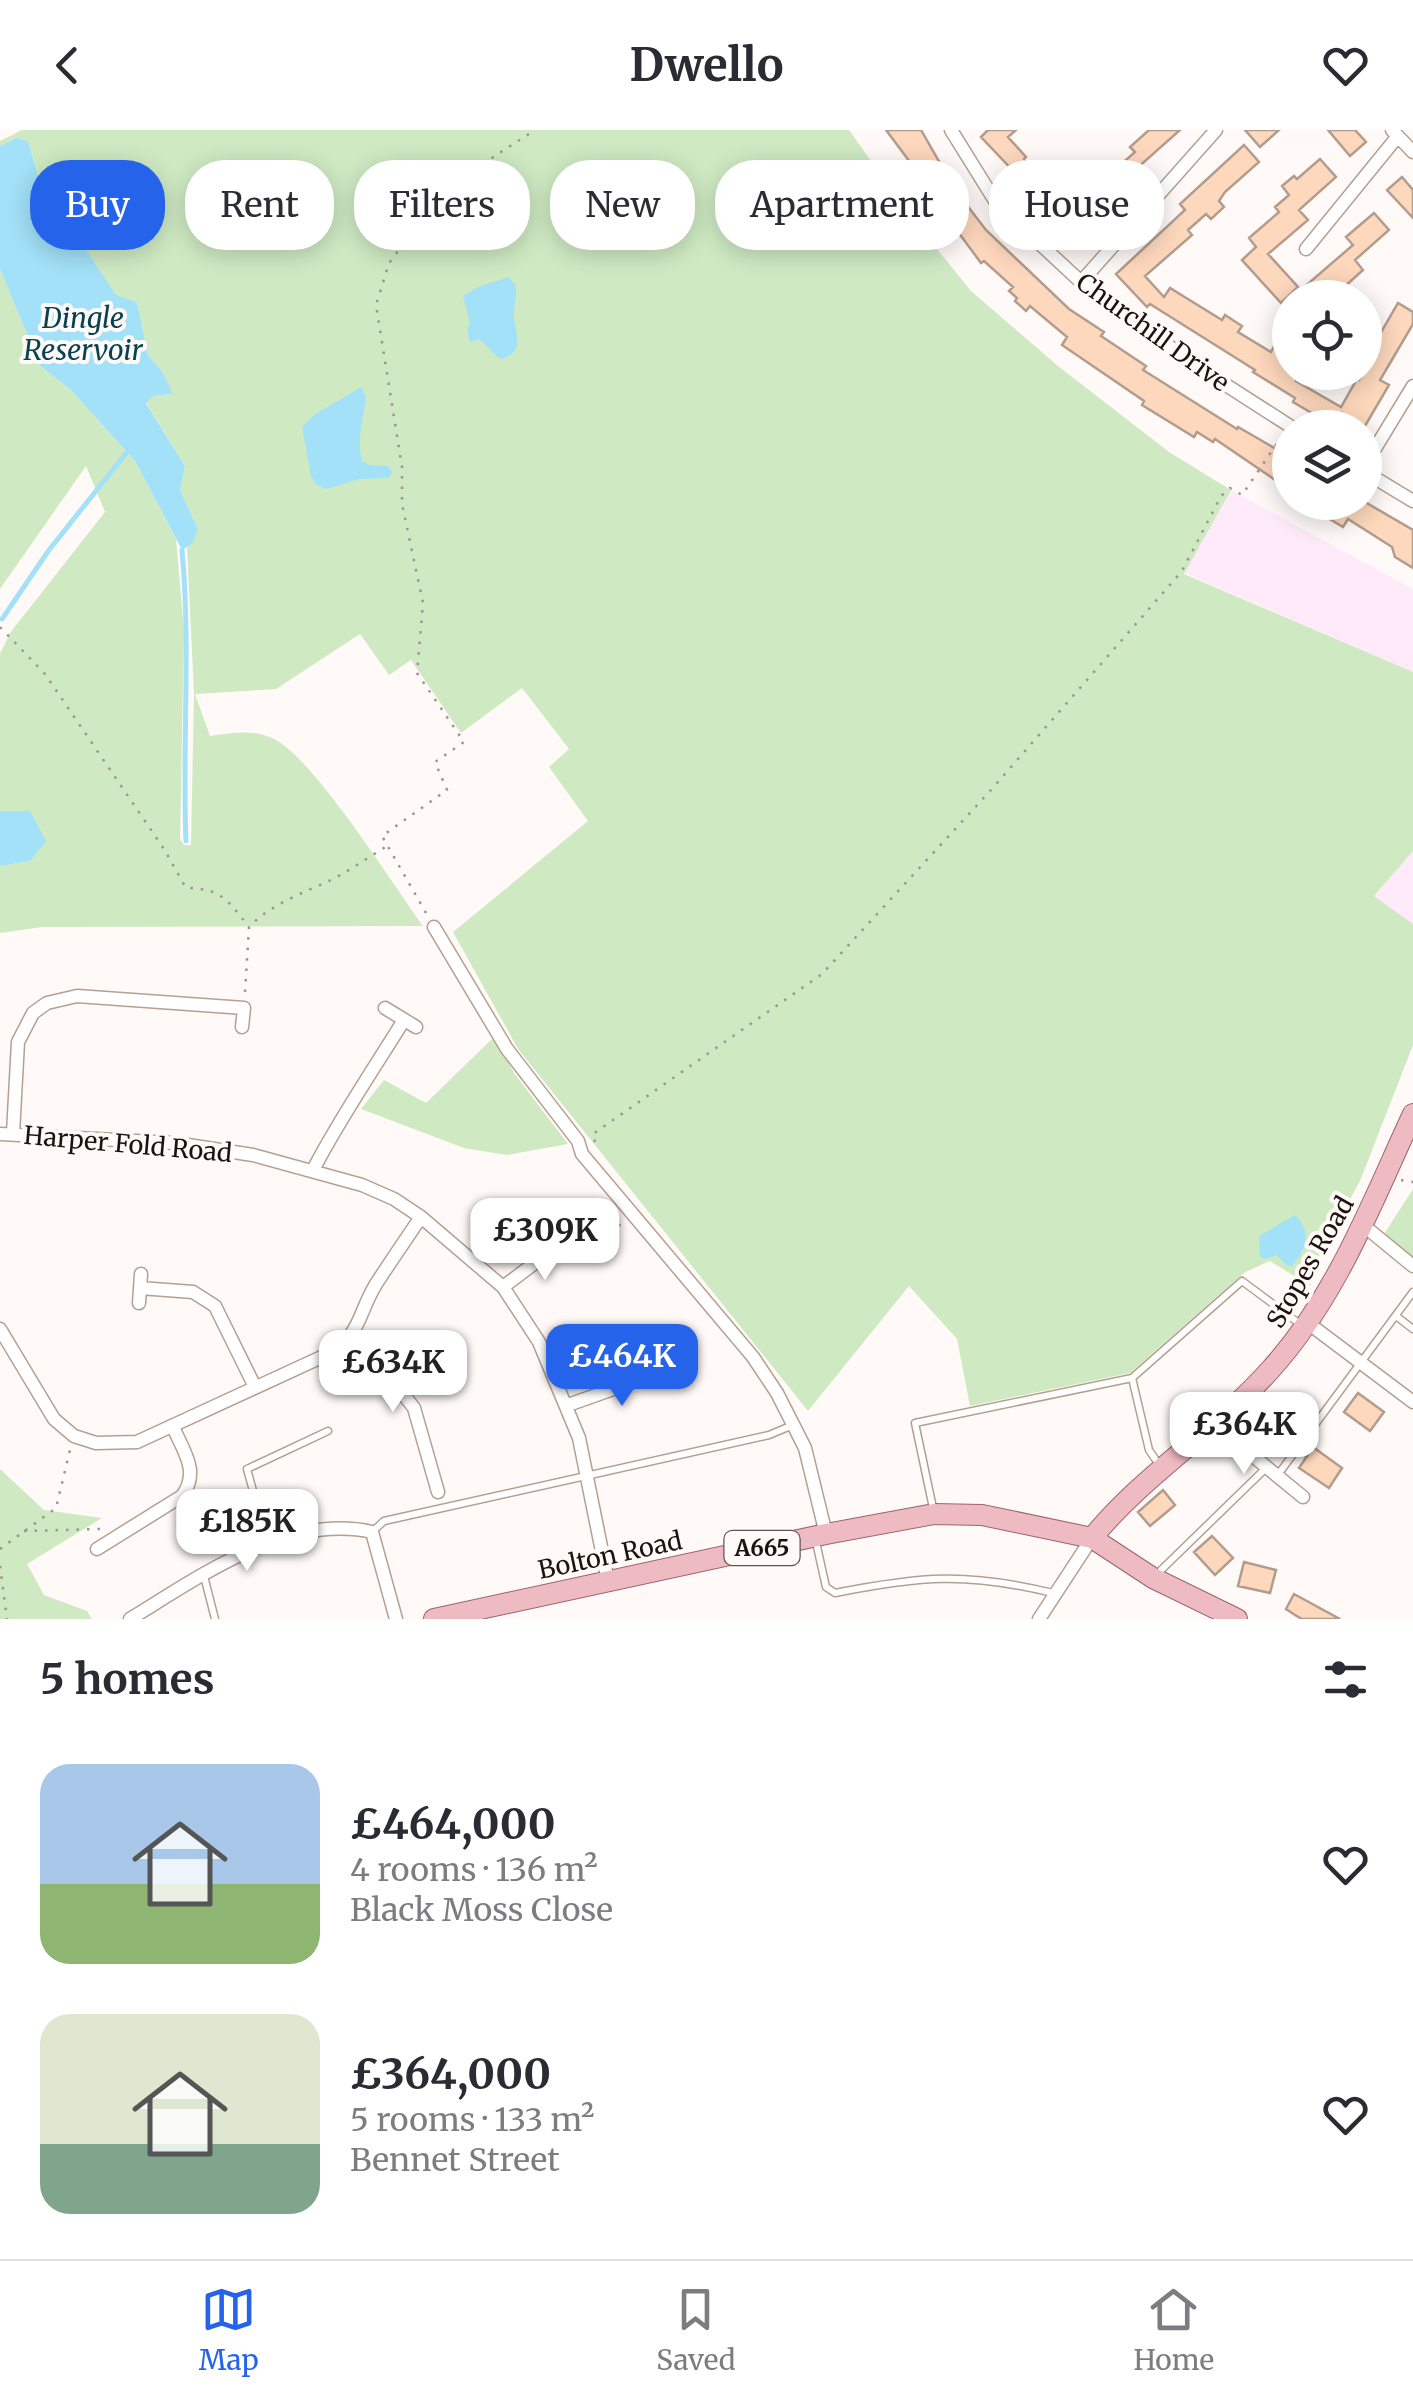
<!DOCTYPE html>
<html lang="en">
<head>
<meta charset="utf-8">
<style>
  :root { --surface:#fff; --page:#f7f7f7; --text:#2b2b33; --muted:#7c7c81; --line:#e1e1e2; --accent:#2563eb }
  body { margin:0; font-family:Merriweather,serif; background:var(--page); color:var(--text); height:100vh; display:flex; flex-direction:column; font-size:38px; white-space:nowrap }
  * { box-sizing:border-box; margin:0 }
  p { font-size:32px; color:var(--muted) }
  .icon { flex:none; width:55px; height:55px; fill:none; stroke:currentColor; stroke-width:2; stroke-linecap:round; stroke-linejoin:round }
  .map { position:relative; height:1489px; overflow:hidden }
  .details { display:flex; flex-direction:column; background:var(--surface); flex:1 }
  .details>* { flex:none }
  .hud { position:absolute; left:30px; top:30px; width:1355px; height:90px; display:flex; gap:20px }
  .buttons { position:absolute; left:1272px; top:150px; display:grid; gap:20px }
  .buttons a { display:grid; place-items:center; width:110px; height:110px; border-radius:50%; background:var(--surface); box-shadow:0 5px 25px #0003; font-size:50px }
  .price { position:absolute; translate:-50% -85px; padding:0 22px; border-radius:20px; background:#fff; color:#222; font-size:32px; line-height:65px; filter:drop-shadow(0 2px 5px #0008) }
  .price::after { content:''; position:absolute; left:50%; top:60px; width:30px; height:22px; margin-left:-15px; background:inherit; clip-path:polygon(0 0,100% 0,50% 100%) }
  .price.current { background:var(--accent); color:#fff }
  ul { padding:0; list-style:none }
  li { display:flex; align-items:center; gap:30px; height:250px; padding:0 40px }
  li span { display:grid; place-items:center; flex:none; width:280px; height:200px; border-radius:30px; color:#555 }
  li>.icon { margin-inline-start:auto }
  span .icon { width:120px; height:120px; fill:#fffc; stroke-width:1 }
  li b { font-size:42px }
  h2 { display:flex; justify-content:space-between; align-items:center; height:120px; padding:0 40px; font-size:42px }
  .pill { padding:0 35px; border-radius:40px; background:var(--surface); box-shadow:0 5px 25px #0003; font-size:35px; line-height:90px }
  .pill.current { background:var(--accent); color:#fff }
  header { display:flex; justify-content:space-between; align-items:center; height:130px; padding:0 40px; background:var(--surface); font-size:45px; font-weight:700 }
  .tab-bar { display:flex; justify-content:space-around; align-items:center; height:140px; border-top:2px solid var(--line); background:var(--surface); font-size:28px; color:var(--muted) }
  .tab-bar a { display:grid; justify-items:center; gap:5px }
  .tab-bar .current { color:var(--accent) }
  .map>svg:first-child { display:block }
</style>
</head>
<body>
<header><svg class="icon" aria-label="back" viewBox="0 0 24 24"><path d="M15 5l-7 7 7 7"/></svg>Dwello<svg class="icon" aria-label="heart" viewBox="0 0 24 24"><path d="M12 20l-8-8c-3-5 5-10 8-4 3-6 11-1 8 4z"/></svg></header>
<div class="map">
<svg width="1413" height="1489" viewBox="0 0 1413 1489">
  <rect width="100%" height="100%" fill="#fffaf7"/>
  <path fill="#ffeafa" d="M1231,360L1413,459V542L1184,443Z
    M1413,721V794L1374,766Z"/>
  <path fill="#cfeac3" d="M22,0H849L911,87L971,161L1058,236L1169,322L1231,360L1184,444L1413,542V721L1374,766L1413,794V915L1360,1051L1324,1117L1310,1156L1270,1131L1245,1142L1130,1243L970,1276L957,1209L909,1156L808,1281L518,919L453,802L588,691L549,637L569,619L522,558L461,603L411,530L389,545L360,504L276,559L195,564L210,606C231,603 251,599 272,608C311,624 394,756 423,796L42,797L0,803V736L30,731L0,681V524L10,503L105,382L86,336L0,459V139L40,236L71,260L135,331L176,409L184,501L180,709L184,715H191L194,564L187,417L192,414L197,397L180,360L185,336L146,272L153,266L172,264L162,241L148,225L137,172L116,166L39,47L28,11L16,8L0,16V11Z
    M494,907L514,943L568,1014L507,1025L464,1018L361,979L384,950L426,973Z
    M1413,1059V1131L1382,1107Z
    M0,1339L44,1380L102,1388L27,1434L44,1465L87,1481L92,1489H0Z"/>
  <path fill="#a2e1f7" d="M16,8L28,11L39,48L116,165L137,172L148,225L162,241L173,264L153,266L146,273L185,336L180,360L198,399L192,414L182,420L135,331L71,260L40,236L0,139V16Z
    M508,147L516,155C517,166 513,178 514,189C517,207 524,223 500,229L479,209L470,212L467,199L470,193L463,166L478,157Z
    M361,257L366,266C364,288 356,308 362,331L370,335L388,336L392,342L389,348L359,349L326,359L317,355L311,346L302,297L314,285Z
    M0,681H30L46,711L30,731L0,736Z
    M1295,1085C1312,1101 1307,1118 1292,1136L1286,1135L1277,1125L1264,1129L1260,1126L1259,1106Z"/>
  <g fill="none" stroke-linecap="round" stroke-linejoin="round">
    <path stroke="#a2e1f7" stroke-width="5" d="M182,420C191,517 182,614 186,711
      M2,489L49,420L127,322"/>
  </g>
  <path fill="#fed8bd" stroke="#b29c8d" stroke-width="2.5" d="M886,0H921L956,61L986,100L1069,179L1104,202L1101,206L1146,236L1143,240L1237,299L1238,297L1290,327V360L1215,309L1213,312L1197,302L1194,307L1142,275L1144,271L1062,215L1067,207L1030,176L1026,181L1015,171L1017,168L1009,161L1013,157L984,131L981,133L941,79L938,82L923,60L928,56Z
    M988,0H1016L1008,7L1026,27L1024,29L1057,67L1060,64L1091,97L1076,112L1042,72L1036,77L1012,51L1018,46L981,7Z
    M1149,0H1180L1136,39L1141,44L1104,76L1091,61L1135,22L1130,17Z
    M1245,0H1279L1260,17Z
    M1328,0H1355L1366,12L1350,26Z
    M1244,15L1259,32L1225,62L1219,71L1224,77L1211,89L1206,84L1188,100L1192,105L1145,146L1164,167L1170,158L1222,190L1225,185L1242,196L1238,202L1271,222L1274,216L1290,226V242H1301L1296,251L1341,277L1357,249L1359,250L1365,242L1373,228L1368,225L1398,173L1413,182V194L1380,250L1389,255L1365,296L1342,283L1334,296L1293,272L1295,268L1253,242L1255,240L1150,174L1147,177L1116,144L1185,80L1180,74Z
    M1320,29L1336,47L1299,80L1308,90L1268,124L1298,157L1281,173L1242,130L1256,117L1249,108L1279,82L1275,77L1289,65L1282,56L1294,46L1297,49Z
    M1402,47L1413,60V88L1387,60Z
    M1374,83L1389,100L1355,130L1363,140L1332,168H1312L1303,158L1353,115L1346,107Z
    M1326,372H1365L1413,400V438L1395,427L1392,417L1348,389L1343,397L1320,383Z
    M1358,1263L1384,1282L1370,1301L1344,1282Z
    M1313,1317L1342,1338L1329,1358L1299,1338Z
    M1163,1360L1175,1375L1150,1396L1138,1382Z
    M1212,1406L1233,1428L1215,1445L1194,1422Z
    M1244,1432L1276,1440L1270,1463L1238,1456Z
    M1294,1464L1340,1489H1302L1295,1485L1286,1479Z"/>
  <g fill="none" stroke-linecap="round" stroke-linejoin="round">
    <defs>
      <path id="service" d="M1396,1186L1413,1199
        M1132,1248L1149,1320L1160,1336
        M1277,1346L1413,1162
        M933,1378L915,1293L1132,1248L1242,1151L1300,1194
        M372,1402L384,1391L769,1305L793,1295
        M816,1412L826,1457L835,1463C921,1446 966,1442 1053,1463
        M262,1413L263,1397L247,1339L328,1301
        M1156,1445L1265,1339
        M204,1446L215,1489"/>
      <path id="minor" d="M951,0L997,74L1081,152L1198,237L1293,298
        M1392,0L1413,22
        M1306,119L1398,6
        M1081,152L1216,0
        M1365,335L1413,256
        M1365,342L1413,371
        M434,797L507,919L578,1011L582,1024L753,1227L777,1263L805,1318L826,1404
        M385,878L416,897
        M13,1003L18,912L33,883L47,873L77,866L244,878L242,897
        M0,1004L175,1013L253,1025L362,1055L394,1069L421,1087L503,1157L539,1212L579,1308L608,1451
        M313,1040C340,988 373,940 404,890
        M1363,1095L1413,1136
        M550,1101L568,1124
        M503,1157L560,1114
        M140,1158L193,1162L215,1176L255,1257
        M139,1173L141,1144
        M1308,1193L1413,1272
        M0,1199L54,1289L74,1306L96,1313L137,1312L326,1225C362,1205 357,1185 376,1154C391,1131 406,1109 421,1087
        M347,1211L393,1251L414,1278L438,1362
        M568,1275L661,1242
        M1214,1294L1303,1367
        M97,1419L182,1366C200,1342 184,1322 173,1297
        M130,1489C199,1447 287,1383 372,1402L396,1489
        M1039,1489L1092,1408"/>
      <path id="primary" d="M1092,1408C1144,1344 1217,1300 1271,1239C1337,1166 1372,1072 1413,984
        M434,1489L826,1404L934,1384L982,1385L1092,1408L1153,1448L1237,1489"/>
    </defs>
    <use href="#service" stroke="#b5a090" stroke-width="9"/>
    <use href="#minor" stroke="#b5a090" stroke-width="15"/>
    <use href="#primary" stroke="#9d626a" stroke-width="22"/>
    <path stroke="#9c9592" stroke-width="2.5" stroke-dasharray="2.5 8" stroke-linecap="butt" d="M0,497L45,544L164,719L186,758C222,758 228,771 249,797
      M426,783L382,706L447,660L435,632L464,612L417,543L423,473L402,374V337L376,175L389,133L431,78L461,48L535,0
      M245,862L249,797C272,773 304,763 333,749C352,739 369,727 387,716
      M595,1012L593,1004L822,844L991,660L1182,441L1221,366L1230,358L1242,365L1280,309
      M1401,1050L1413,1052
      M584,1119L595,1115L622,1093
      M24,1401L101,1399
      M0,1419L56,1378L70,1320
      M0,1436L7,1489"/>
    <use href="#service" stroke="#fff" stroke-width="6"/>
    <use href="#minor" stroke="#fff" stroke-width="12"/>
    <use href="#primary" stroke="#eebbc3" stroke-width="20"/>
  </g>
  <g text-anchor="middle" stroke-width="8" stroke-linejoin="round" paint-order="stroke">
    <rect fill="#fffaf7" stroke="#5f5854" stroke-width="2.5" x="724.5" y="1401" width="75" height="34" rx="8"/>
    <g font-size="22" font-weight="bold" fill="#1b130e">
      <text x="762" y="1426">A665</text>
    </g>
    <g font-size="25" fill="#1b130e" stroke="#fffaf7">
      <text transform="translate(1153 202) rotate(36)" y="9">Churchill Drive</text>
      <text transform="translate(128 1014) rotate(5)" y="9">Harper Fold Road</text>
      <text transform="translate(1310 1132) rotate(-60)" y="9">Stopes Road</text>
      <text transform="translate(610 1425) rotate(-12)" y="9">Bolton Road</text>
    </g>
    <g font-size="28" font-style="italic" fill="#084251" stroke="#fffaf7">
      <text x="83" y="198">Dingle<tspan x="83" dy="32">Reservoir</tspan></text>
    </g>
  </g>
</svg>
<div class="buttons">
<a><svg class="icon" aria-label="locate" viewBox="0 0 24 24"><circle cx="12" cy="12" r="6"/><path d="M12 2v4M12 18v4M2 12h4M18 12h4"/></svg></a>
<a><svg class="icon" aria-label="layers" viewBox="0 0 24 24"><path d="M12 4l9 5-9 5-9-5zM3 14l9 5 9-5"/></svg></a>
</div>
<b class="price" style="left:545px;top:1153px">£309K</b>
<b class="price current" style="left:622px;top:1279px">£464K</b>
<b class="price" style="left:393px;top:1285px">£634K</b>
<b class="price" style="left:1244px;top:1347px">£364K</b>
<b class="price" style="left:247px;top:1444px">£185K</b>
<div class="hud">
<a class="pill current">Buy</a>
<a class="pill">Rent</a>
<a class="pill">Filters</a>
<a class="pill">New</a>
<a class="pill">Apartment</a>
<a class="pill">House</a>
</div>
</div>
<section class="details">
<h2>5 homes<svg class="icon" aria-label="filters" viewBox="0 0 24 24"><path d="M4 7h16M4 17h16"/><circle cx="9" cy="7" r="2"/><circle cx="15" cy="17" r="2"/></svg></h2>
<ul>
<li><span style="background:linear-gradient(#a9c7e8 60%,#8fb573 0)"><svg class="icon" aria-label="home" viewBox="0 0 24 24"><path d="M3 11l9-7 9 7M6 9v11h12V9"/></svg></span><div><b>£464,000</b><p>4 rooms · 136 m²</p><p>Black Moss Close</p></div><svg class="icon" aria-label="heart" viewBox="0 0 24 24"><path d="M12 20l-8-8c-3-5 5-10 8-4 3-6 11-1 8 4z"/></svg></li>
<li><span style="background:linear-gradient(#dfe7d0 65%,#7fa58c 0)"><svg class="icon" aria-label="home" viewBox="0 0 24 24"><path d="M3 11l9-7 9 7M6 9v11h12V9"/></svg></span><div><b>£364,000</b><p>5 rooms · 133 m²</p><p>Bennet Street</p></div><svg class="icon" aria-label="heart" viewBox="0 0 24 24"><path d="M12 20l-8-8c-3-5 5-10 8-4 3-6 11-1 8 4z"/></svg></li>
</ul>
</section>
<nav class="tab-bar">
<a class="current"><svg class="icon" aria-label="map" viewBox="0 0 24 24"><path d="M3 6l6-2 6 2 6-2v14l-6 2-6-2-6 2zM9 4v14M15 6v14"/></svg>Map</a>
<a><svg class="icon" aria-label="saved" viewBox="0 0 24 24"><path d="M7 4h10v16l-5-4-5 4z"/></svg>Saved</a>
<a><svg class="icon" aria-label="home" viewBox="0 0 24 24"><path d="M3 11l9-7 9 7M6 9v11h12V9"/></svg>Home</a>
</nav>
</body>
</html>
